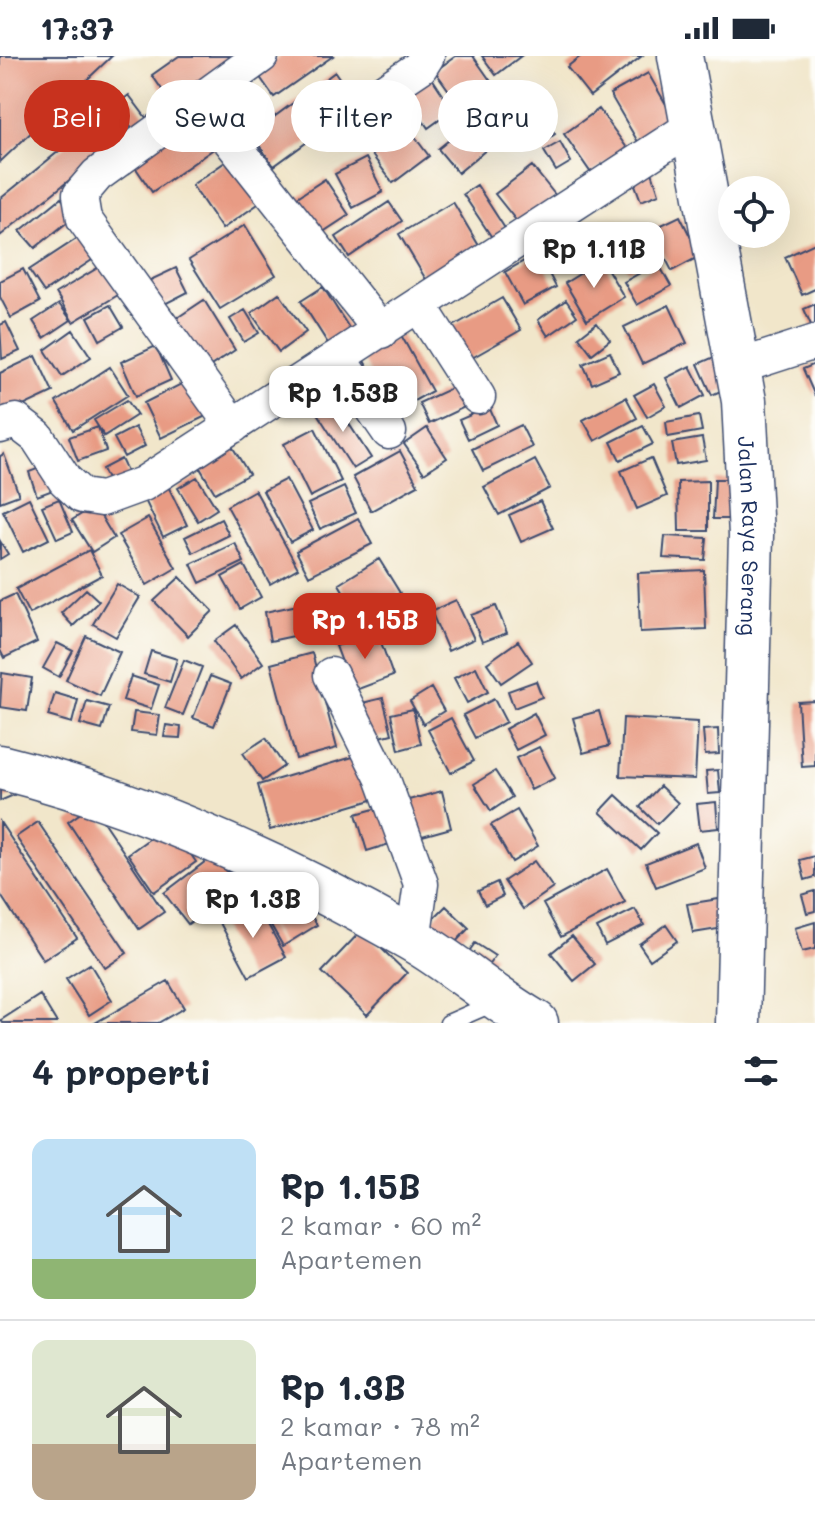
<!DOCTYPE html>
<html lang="id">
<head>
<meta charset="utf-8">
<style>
  :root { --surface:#fff; --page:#f6f6f7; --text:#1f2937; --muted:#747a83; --line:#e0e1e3; --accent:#c8321e }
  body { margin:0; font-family:Mali,sans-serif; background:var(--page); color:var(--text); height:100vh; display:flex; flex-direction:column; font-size:30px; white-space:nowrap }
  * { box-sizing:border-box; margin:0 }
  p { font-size:26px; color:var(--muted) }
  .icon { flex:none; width:44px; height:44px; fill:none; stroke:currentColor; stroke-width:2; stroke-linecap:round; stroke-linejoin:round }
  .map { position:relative; height:967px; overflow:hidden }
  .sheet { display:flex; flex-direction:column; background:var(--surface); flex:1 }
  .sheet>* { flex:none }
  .hud { position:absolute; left:24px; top:24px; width:768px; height:72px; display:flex; gap:16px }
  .controls { position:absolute; left:718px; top:120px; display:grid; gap:16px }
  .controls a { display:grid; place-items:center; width:72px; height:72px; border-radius:50%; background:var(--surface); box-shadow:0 8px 32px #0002; font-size:40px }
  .price { position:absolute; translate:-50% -68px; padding:0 18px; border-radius:16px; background:#fff; color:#222; font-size:26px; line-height:52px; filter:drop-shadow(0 2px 4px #0008) }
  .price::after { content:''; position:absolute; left:50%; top:48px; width:24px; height:18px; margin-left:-12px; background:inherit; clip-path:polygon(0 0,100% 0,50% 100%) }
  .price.current { background:var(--accent); color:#fff }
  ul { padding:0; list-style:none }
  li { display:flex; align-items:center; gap:24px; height:200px; padding:0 32px }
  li+li { border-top:2px solid var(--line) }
  li span { display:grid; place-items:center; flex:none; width:224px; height:160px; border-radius:16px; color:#555 }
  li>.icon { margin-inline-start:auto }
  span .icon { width:96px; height:96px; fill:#fffc; stroke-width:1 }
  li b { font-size:34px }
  h2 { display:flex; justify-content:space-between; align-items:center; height:96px; padding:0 32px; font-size:34px }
  .tag { padding:0 28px; border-radius:36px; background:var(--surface); box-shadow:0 8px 32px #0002; font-size:28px; line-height:72px }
  .tag.current { background:var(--accent); color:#fff }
  .status { display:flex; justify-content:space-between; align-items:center; height:56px; padding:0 40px; background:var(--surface); direction:ltr }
  .status svg { height:22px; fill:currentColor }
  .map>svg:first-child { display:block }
</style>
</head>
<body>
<div class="status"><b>17:37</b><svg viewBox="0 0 49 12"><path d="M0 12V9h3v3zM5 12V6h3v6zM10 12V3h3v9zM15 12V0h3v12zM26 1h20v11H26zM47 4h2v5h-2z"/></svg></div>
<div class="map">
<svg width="815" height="967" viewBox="0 0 815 967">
  <rect width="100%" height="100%" fill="#fdfcf7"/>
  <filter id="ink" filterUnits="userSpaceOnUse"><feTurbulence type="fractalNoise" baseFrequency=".0125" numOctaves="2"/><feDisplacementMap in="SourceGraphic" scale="16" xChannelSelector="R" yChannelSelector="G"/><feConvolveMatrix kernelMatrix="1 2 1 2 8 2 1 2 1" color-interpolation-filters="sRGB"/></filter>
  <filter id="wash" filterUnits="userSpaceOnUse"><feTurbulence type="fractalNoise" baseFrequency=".006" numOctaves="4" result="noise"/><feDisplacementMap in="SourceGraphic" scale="32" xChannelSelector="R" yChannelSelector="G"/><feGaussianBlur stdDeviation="1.8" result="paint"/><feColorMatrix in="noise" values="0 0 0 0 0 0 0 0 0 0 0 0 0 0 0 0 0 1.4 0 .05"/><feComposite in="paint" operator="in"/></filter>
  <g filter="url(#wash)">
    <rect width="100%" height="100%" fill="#f1e6ca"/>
    <g id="blocks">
      <path fill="#e89b84" d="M0,0H112L0,106Z
        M179,0H241L172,48L152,19Z
        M281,0H333L274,41L257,17Z
        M456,0H473L492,27L460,50L435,15Z
        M482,0H521L496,19Z
        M581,0H642L590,40L567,11Z
        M335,16L358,49L274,110L251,78Z
        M648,17L675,64L638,86L610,38Z
        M430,19L453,54L428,72L404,37Z
        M129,39L153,71L139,82L115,50Z
        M202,52L225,85L152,136L129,102Z
        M110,53L127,82L111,91L94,63Z
        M599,53L627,92L591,117L564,78Z
        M480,59L499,83L458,117L438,93Z
        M545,63L555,78L536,92L525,76Z
        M408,72L429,100L393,127L372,99Z
        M85,74L103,97L0,180V143Z
        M560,86L571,106L556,115L544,95Z
        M231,102L261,146L222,173L192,129Z
        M366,102L383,136L353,152L335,118Z
        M532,110L556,140L519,168L495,138Z
        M652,116L659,138L641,145L633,123Z
        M325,123L349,159L320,178L296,142Z
        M477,129L506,174L493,183L463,138Z
        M61,142L75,160L35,192L20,175Z
        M389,146L402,165L349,201L336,181Z
        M453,146L482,195L428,227L399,178Z
        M680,160L700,200L672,215L651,174Z
        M245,169L276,219L220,253L189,204Z
        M574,169L589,193L561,212L545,188Z
        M645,174L657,200L628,214L615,188Z
        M81,180L95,202L44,236L29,214Z
        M815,187V233L802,239L785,201Z
        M538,197L556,231L523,249L505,216Z
        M602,204L624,241L587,264L565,227Z
        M106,207L123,236L73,266L56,237Z
        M658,207L671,230L637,249L624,226Z
        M176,212L188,236L157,252L144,227Z
        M23,213L40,246L11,262L0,241V225Z
        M323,231L351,275L329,289L301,245Z
        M279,237L306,276L279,296L251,257Z
        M502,242L521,274L463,307L445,275Z
        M204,244L235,294L206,313L174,264Z
        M566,244L577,260L548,280L538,264Z
        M59,248L71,264L44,282L33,265Z
        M815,248V278L804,253Z
        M110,249L123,271L100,284L88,261Z
        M669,249L687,287L642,308L624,271Z
        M245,254L259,277L244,286L230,263Z
        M6,266L20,295L2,303L0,269Z
        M597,267L610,284L592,298L579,281Z
        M73,274L91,301L62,320L45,294Z
        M401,279L432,335L392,357L362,301Z
        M156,290L171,324L136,340L121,306Z
        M610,296L619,316L592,328L583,308Z
        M36,300L53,336L0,361V317Z
        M714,301L727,332L712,339L698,308Z
        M815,308V340L803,313Z
        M690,310L705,339L681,352L666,322Z
        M110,311L128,339L73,374L56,346Z
        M191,323L208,359L161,382L144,347Z
        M462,327L471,348L429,368L419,347Z
        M654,328L666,350L647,361L634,339Z
        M626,341L637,362L595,385L583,364Z
        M333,343L371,402L353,413L315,354Z
        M127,344L137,359L104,380L94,364Z
        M489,351L497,369L468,383L459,364Z
        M699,360L702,375L668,381L666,366Z
        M521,369L532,391L483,415L472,393Z
        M643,370L653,388L620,404L611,386Z
        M98,371L106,395L78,405L69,381Z
        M135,371L145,390L124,401L114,382Z
        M315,372L341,425L310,441L284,388Z
        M427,372L447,402L424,417L404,388Z
        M702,382L706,404L676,409L672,387Z
        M230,387L249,418L215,437L197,407Z
        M400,395L418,429L371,455L353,421Z
        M4,398L19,439L0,446V400Z
        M651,402L667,440L637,453L621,415Z
        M121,403L131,424L112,434L102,413Z
        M535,404L550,432L499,459L484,431Z
        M45,410L53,434L37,440L29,416Z
        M197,421L217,453L198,465L178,432Z
        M286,423L313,474L290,486L263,435Z
        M715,423H731V463H713Z
        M708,425V475H679L678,426Z
        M166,426L187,469L163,481L142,438Z
        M344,431L356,457L320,473L308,448Z
        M255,434L298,512L270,528L227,450Z
        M29,442L49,483L23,496L3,455Z
        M59,443L73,476L57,483L42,450Z
        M540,445L553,472L521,486L509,459Z
        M95,450L114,482L92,496L72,464Z
        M148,462L176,512L147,529L118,479Z
        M358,462L372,488L309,520L296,495Z
        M221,463L229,479L193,497L185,481Z
        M665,480L707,482L705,504L663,502Z
        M0,485L8,498L0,503Z
        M235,487L244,506L200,527L191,508Z
        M89,494L102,519L29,558L16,533Z
        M379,503L400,537L359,562L339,528Z
        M244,509L261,541L240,553L222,521Z
        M704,514L706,573L640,576L638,517Z
        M180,521L213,555L188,580L154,545Z
        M117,528L140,541L116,581L93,568Z
        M86,533L99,545L73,570L61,557Z
        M15,538L37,586L4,602L0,594V545Z
        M335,541L341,570L270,585L265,556Z
        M456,544L474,583L448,595L431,555Z
        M496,550L507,577L482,586L471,559Z
        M236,569L263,607L241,623L214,585Z
        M377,575L393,620L353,635L336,590Z
        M86,580L120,596L100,640L66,624Z
        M518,585L532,606L501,627L487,607Z
        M57,587L73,595L59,621L43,612Z
        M151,595L177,603L170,626L144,618Z
        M312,597L337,692L296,703L271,608Z
        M184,604L202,611L183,659L165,652Z
        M476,611L488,636L467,647L454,622Z
        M2,617L32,622L27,655L0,651Z
        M131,620L159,629L151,653L123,644Z
        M210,620L231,628L214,670L193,662Z
        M536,625L542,641L514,652L508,635Z
        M431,632L444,655L423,668L410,645Z
        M55,637L78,644L72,667L48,660Z
        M383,642L392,678L368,684L358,648Z
        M494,643L506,666L475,682L463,659Z
        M87,645L109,651L102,674L80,668Z
        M815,645V710L802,711L798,646Z
        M413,653L421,688L399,694L391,658Z
        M599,655L609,690L583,697L573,662Z
        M134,656L160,659L157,679L131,676Z
        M534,657L545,679L516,694L505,673Z
        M451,662L474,705L451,717L428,674Z
        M623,662L698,666L695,723L620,720Z
        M166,669L181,671L180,682L164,681Z
        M718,673L719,698L705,699L703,674Z
        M266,682L284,710L262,725L243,697Z
        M539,691L555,722L531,734L516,702Z
        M363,698L375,743L270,774L258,729Z
        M4,714L14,739L0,745V716Z
        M718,714L720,737L708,738L706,715Z
        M495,715L512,741L491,755L474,728Z
        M660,730L678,747L657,768L640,751Z
        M442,735L451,772L415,782L405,745Z
        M616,739L657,777L641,794L600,756Z
        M716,746L718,772L700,774L697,748Z
        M92,749L164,856L139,873L68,766Z
        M389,749L399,785L367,795L356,758Z
        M517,754L538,790L512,806L491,769Z
        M0,766L77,882L43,904L0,838Z
        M38,766L127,897L105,912L16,781Z
        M170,768L196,806L154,836L128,798Z
        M696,787L705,812L656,831L646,807Z
        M214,799L238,830L188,868L164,837Z
        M815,800V821L805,824L800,804Z
        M534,805L553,832L523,853L504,825Z
        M607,813L625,846L561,881L543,848Z
        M497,826L503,840L485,849L478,835Z
        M815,835V855L807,857L802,839Z
        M297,837L317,869L283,890L264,857Z
        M719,843L724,872L693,877L687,848Z
        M256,847L286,901L249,921L220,867Z
        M446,850L469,872L450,892L427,869Z
        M635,853L644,869L605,889L597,872Z
        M815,866V893L802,896L795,872Z
        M666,869L677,885L650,904L639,888Z
        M362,874L407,917L367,959L322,916Z
        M572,880L595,908L574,925L551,897Z
        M475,887L495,900L484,915L465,901Z
        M90,908L112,944L89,959L66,923Z
        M168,925L184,952L158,967H95Z
        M40,939L57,967H3L1,964Z"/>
    </g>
  </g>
  <g filter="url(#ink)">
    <use href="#blocks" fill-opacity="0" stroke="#3b4a6e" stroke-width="2"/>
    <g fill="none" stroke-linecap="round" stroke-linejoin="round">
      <defs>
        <path id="lane" d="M448,967L496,946"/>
        <path id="street" d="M199,45L381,275
          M347,60L420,11L427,0
          M419,249L478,341
          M338,302L389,376
          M738,311L815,286
          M0,370L16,365L37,381L65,424L82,440L102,443L143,428L693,70
          M233,370L84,163L80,139L97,119L261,0
          M331,619L382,721L421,828L413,884"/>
        <path id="secondary" d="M0,711C144,747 281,809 410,882C454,907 492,942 536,967"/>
        <g id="highway">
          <path id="s1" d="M680,0L744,345L751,479L738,967"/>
        </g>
      </defs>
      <use href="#lane" stroke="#3b4a6e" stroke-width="19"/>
      <use href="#street" stroke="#3b4a6e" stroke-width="37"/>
      <use href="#secondary" stroke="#3b4a6e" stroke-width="47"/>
      <use href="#highway" stroke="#3b4a6e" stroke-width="47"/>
      <use href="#lane" stroke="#fff" stroke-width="16"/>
      <use href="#street" stroke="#fff" stroke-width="34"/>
      <use href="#secondary" stroke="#fff" stroke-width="44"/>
      <use href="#highway" stroke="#fff" stroke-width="44"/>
    </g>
  </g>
  <g text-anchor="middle" stroke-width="7" stroke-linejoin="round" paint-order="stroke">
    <g font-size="22" fill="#1b2f5e" stroke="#fdfcf7">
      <text dy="8" stroke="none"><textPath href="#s1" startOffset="486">Jalan Raya Serang</textPath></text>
    </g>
  </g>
</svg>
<div class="controls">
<a><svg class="icon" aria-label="locate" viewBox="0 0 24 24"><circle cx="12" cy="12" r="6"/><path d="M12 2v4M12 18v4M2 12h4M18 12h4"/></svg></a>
</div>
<b class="price" style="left:594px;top:234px">Rp 1.11B</b>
<b class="price" style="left:343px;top:378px">Rp 1.53B</b>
<b class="price current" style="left:365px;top:605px">Rp 1.15B</b>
<b class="price" style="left:253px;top:884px">Rp 1.3B</b>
<div class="hud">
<a class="tag current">Beli</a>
<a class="tag">Sewa</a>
<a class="tag">Filter</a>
<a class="tag">Baru</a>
</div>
</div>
<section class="sheet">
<h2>4 properti<svg class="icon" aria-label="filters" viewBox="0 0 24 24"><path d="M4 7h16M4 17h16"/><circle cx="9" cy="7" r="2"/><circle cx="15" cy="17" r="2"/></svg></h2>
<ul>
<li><span style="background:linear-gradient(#bfe0f5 75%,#8fb573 0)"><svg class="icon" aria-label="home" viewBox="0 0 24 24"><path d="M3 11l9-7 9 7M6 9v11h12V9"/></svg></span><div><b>Rp 1.15B</b><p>2 kamar · 60 m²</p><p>Apartemen</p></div></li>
<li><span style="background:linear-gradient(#dfe7d0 65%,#b9a48a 0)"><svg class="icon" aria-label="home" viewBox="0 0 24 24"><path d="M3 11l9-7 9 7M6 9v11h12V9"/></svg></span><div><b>Rp 1.3B</b><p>2 kamar · 78 m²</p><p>Apartemen</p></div></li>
</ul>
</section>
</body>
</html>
